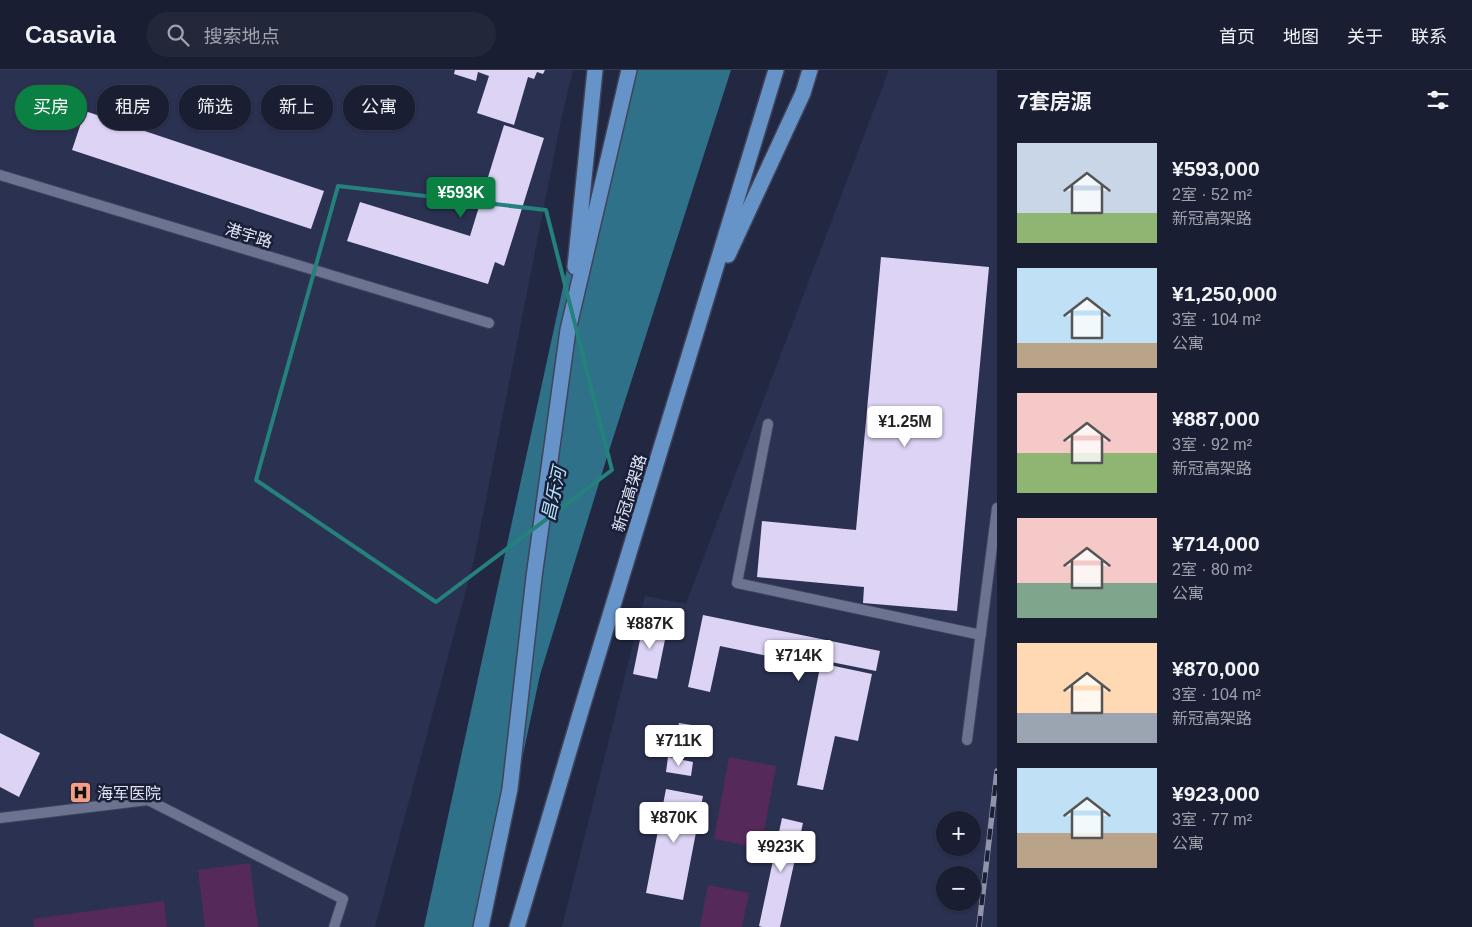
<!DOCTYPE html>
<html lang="zh">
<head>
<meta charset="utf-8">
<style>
  :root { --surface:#1a1e32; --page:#23273a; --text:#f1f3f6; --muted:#9fa2ac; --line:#383c4d; --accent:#0b8043 }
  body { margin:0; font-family:Arial,"Noto Sans SC",sans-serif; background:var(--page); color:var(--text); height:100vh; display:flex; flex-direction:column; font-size:19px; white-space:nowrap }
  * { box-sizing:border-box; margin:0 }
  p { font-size:16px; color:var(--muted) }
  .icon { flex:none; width:28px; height:28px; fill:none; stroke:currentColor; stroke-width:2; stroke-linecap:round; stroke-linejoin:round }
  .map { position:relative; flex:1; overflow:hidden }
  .drawer { display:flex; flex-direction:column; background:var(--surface); width:475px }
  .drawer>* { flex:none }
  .hud { position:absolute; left:15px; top:15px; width:475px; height:45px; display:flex; gap:10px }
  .tools { position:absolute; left:936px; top:741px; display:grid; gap:10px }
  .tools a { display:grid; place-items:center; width:45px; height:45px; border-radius:50%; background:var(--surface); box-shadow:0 1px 4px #0004,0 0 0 1px var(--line); font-size:25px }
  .price { position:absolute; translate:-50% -42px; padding:0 11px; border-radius:5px; background:#fff; color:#222; font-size:16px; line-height:32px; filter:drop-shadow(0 1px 2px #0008) }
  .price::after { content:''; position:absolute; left:50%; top:30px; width:15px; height:11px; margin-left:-8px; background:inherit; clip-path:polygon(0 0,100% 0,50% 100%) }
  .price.current { background:var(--accent); color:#fff }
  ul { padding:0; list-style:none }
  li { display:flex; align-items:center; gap:15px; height:125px; padding:0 20px }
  li span { display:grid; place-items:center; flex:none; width:140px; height:100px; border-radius:0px; color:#555 }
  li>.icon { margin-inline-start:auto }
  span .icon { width:60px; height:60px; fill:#fffc; stroke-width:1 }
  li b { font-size:21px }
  h2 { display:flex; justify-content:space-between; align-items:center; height:60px; padding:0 20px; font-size:21px }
  .chip { padding:0 18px; border-radius:22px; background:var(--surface); box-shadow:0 1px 4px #0004,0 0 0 1px var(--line); font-size:18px; line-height:45px }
  .chip.current { background:var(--accent); color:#fff }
  header { display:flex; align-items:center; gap:30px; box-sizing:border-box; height:70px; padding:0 25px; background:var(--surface); border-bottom:1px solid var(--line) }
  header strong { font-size:24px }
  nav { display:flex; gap:28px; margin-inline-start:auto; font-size:18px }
  .search { width:350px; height:45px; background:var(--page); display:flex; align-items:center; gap:12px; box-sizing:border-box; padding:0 18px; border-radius:28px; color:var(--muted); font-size:19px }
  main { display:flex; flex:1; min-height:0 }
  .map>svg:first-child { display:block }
</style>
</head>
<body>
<header>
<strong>Casavia</strong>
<div class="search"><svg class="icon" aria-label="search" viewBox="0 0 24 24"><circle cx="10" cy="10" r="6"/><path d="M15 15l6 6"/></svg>搜索地点</div>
<nav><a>首页</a><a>地图</a><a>关于</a><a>联系</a></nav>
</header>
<main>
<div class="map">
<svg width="997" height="857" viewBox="0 0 997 857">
  <rect width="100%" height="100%" fill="#232842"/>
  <path fill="#2b3151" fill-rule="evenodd" d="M0,0H573L561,50L474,490L375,857H0Z
    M889,0H997V857H562L645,526L686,534ZM945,750H972V778H945ZM945,805H972V832H945Z"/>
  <path fill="#552a5b" d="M729,687L776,696L761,778L714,769Z
    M250,793L258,857H205L198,800Z
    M708,815L749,823L742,857H700Z
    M164,831L167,857H34L33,849Z"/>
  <path fill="#30718a" d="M631,0H731L607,387L540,605L486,857H424L568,194Z"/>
  <path fill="#ddd3f5" d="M455,0H545L543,4L537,2L534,9L528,7L514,55L477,43L489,6L478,2L476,11L454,4Z
    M85,41L324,121L311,159L72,80Z
    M504,55L544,68L504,196L495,192L488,214L347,171L360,132L470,166Z
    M881,187L989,197L957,541L863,533L864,517L757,507L762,451L856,460Z
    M703,545L880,581L876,601L821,590L820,593L872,604L858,671L835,666L823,720L797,715L820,597L720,576L710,622L688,617Z
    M644,550L668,555L657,609L633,604Z
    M679,653L698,656L692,686L673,682Z
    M0,663L40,683L19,727L0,717Z
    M668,687L693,692L691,706L666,702Z
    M666,719L703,726L683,830L646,823Z
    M782,748L803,753L780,857H762L759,856Z"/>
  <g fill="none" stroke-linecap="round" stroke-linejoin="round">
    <defs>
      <path id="service" d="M0,105L489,253
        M768,354L737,513L981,565
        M967,670L997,438
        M0,748L148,730L343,829L334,857"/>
      <path id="trunk" d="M728,185L803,23L810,0
        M575,197L595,0
        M481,857L510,719L534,507L568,260L629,0
        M517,857L583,634L776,0"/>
    </defs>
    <use href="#service" stroke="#40435a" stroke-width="12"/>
    <use href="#trunk" stroke="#40435a" stroke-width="18"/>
    <use href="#service" stroke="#6b7391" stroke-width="10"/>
    <use href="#trunk" stroke="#6794c8" stroke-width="15"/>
    <defs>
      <path id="rail" d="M979,857L997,701"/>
    </defs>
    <use href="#rail" stroke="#8f94a9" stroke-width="5.5"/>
    <use href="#rail" stroke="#1a1e37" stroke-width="4" stroke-dasharray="11" stroke-linecap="butt"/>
  </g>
  <path fill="none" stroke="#24817c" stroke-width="4" stroke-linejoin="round" d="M338,116L546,140L612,400L436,532L256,410Z"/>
  <defs>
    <symbol id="hospital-square" viewBox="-11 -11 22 22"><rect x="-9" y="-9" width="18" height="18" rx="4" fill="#f49e87" stroke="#1a1e37"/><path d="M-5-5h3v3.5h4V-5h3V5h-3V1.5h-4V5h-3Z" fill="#111"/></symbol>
  </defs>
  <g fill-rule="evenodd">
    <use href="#hospital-square" x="68" y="710" width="25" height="25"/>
  </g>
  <g text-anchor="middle" stroke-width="5" stroke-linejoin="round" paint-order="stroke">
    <g font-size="16" fill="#e1e6f7" stroke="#1a1e37">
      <text transform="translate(249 165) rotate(17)" y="6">港宇路</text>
      <text transform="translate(629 423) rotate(-73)" y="6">新冠高架路</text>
    </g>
    <g font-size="16" fill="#e1e6f7" stroke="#1a1e37" text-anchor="start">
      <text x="97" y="729">海军医院</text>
    </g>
    <g font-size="18" font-style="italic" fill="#b3e8ff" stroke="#1a1e37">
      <text transform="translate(554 424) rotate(-77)" y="6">昌乐河</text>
    </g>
  </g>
</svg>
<div class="tools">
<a>+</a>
<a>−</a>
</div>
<b class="price current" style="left:461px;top:149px">¥593K</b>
<b class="price" style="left:905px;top:378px">¥1.25M</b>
<b class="price" style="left:650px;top:580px">¥887K</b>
<b class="price" style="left:799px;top:612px">¥714K</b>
<b class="price" style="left:679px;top:697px">¥711K</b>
<b class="price" style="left:674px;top:774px">¥870K</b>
<b class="price" style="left:781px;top:803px">¥923K</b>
<div class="hud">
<a class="chip current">买房</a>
<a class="chip">租房</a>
<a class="chip">筛选</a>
<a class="chip">新上</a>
<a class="chip">公寓</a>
</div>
</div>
<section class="drawer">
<h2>7套房源<svg class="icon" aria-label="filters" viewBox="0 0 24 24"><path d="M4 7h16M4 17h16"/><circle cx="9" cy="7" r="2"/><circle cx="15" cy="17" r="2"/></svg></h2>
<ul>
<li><span style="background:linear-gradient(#c9d6e8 70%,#8fb573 0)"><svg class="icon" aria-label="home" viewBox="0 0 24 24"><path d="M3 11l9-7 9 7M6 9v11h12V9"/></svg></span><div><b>¥593,000</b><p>2室 · 52 m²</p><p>新冠高架路</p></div></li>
<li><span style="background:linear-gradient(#bfe0f5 75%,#b9a48a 0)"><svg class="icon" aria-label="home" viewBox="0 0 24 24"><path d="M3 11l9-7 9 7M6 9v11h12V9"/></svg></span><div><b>¥1,250,000</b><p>3室 · 104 m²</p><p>公寓</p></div></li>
<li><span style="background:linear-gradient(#f6c9c9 60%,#8fb573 0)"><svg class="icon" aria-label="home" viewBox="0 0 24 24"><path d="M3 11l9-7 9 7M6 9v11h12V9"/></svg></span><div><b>¥887,000</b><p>3室 · 92 m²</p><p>新冠高架路</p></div></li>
<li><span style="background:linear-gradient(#f6c9c9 65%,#7fa58c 0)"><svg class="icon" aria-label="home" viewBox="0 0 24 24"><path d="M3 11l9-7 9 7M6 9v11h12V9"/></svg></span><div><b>¥714,000</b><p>2室 · 80 m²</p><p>公寓</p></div></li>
<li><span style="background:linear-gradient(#ffd9b3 70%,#9aa5b1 0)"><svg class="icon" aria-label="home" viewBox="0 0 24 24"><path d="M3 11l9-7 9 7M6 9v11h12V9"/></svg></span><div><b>¥870,000</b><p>3室 · 104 m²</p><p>新冠高架路</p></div></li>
<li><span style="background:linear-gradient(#bfe0f5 65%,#b9a48a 0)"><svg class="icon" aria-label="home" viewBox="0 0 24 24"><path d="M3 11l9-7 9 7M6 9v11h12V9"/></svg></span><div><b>¥923,000</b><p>3室 · 77 m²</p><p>公寓</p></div></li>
</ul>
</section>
</main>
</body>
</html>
